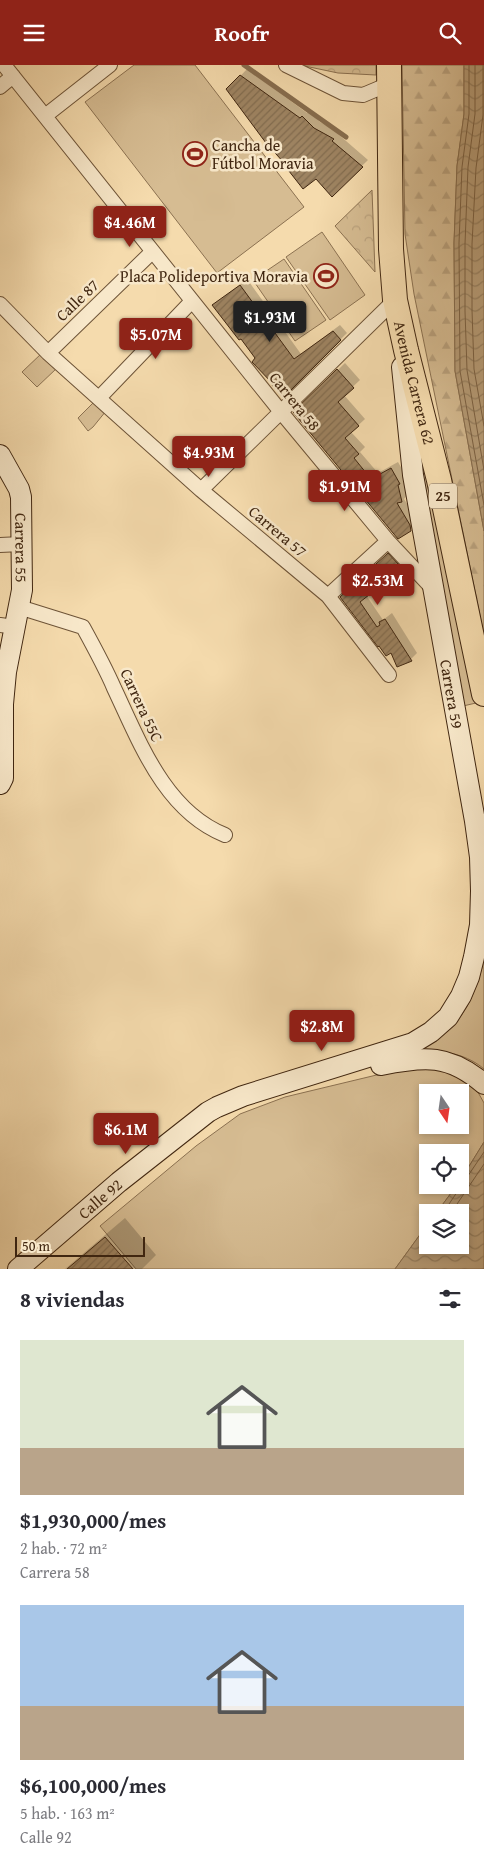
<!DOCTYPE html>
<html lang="es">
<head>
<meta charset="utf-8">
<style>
  :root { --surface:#fff; --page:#f2f2f3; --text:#2b2b33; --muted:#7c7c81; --accent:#8f2418 }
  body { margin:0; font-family:"Gentium Book Plus",serif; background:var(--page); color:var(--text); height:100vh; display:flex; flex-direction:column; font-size:19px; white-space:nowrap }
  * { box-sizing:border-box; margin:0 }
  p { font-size:16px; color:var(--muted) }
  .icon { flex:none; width:28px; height:28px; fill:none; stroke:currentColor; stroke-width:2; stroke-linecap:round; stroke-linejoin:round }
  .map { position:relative; height:1204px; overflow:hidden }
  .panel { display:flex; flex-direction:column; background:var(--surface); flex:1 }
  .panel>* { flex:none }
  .needle { width:32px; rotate:167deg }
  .tools { position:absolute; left:419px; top:1019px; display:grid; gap:10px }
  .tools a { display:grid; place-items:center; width:50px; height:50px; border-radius:0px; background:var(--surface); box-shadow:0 2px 8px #0003; font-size:25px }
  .scale { position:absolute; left:15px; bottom:12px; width:130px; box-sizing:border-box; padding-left:5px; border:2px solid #402610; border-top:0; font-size:14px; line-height:18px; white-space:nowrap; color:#402610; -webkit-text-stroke:4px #f8e8ca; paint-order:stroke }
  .price { position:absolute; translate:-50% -42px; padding:0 11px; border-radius:5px; background:var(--accent); color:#fff; font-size:16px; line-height:32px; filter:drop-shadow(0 1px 2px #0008) }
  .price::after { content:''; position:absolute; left:50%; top:30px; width:15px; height:11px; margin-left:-8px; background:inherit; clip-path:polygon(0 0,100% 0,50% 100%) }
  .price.selected { background:#222; color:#fff }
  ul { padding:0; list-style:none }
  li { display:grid; align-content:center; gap:10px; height:265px; padding:0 20px }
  li span { display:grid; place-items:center; height:155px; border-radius:0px; color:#555 }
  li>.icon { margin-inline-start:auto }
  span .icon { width:90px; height:90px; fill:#fffc; stroke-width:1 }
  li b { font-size:21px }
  h2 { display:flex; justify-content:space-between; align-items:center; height:60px; padding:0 20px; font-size:21px }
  header { display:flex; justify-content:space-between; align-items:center; height:65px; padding:0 20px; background:var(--accent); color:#fff; font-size:22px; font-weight:700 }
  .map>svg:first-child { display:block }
</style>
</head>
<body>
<header><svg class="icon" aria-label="menu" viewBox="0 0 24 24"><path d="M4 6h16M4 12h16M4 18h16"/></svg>Roofr<svg class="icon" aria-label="search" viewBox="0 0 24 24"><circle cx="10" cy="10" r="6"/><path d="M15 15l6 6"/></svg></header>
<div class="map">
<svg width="484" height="1204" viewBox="0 0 484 1204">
  <defs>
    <pattern id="forest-firs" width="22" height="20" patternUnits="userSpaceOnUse" patternTransform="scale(1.25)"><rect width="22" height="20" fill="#d6bc92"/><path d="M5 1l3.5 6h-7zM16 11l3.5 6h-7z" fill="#b9a17d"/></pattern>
    <pattern id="park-crowns" width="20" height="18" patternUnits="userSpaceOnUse" patternTransform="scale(1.25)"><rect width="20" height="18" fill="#d6bc92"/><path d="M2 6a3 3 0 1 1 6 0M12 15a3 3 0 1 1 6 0" fill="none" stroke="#b9a17d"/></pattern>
    <pattern id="water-waves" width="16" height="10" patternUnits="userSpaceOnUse" patternTransform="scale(1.25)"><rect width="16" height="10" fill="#b79d78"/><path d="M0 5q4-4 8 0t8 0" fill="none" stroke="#968061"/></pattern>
    <pattern id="building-hatch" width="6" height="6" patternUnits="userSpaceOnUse" patternTransform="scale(1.25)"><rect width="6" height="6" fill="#9e8462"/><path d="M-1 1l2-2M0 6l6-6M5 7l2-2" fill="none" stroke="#826c4f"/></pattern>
  </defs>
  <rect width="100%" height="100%" fill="#f5dbad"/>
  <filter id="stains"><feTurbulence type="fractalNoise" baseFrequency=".004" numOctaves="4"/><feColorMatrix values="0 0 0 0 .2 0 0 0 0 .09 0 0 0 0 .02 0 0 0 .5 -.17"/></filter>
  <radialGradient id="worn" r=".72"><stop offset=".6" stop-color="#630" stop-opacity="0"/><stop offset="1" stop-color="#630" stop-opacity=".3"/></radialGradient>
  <path fill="#d6bc92" stroke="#8b7151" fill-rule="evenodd" d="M134,0H195L304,142L217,208L85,37Z
    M322,167L365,230L330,255L286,192Z
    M284,194L326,255L295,276L253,215Z
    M42,288L57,303L37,322L22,307Z
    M95,336L106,346L93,362L88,366L78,353Z
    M428,400L476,638L463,641L418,402Z
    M484,896V1004C464,987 435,983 410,988C423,980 447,967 456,957C471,940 478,917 484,896Z
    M423,1001L460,1010L479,1029L484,1038V1077L460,1116V1088H428V1120H457L437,1147L428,1148L427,1160L395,1204H136L100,1161L196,1081L240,1049L285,1032L389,1007ZM428,1028H460V1060H428Z"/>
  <path fill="url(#forest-firs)" stroke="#8b7151" d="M402,0H464V49L457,101L454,178L455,306L484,466V570L414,229L405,169Z"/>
  <path fill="url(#park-crowns)" stroke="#8b7151" d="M300,0H376V10L338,8Z
    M372,125L375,207L335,161Z"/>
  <path fill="url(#water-waves)" stroke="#876d4e" d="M464,0H484V466L455,306L454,178L457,101L464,49Z
    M484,1077V1204H395L427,1160L428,1180H460V1148L437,1147L457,1120H460V1116Z"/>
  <path fill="#0003" d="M247,4L307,48L309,46L320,57L339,67L338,69L368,95L332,130L316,112L288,100L228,24Z
    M247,214L301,289L340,260L347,268L283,331L241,272L214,240Z
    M345,298L360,315L344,330L365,354L351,367L365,382L360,387L378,408L398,397L406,411L408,429L404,434L416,453L417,458L410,465L294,348Z
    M395,483L415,504L408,510L383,517L366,530L383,555L392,548L417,588L411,594L392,586L348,526Z
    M125,1153L156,1190L142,1204H65Z"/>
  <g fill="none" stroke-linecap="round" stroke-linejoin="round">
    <path stroke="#7c6244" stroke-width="1" d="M469,0V49L462,102L459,178L460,306L484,440
      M475,0V49L468,102L465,179V246L467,305L484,405
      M483,0V50L476,103L472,179V245L474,304L484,361
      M443,1148L484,1087
      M451,1148L484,1099"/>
    <path stroke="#876d4e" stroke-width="5" d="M244,0L346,72"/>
  </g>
  <path fill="url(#building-hatch)" stroke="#402610" d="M240,10L300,53L302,51L314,63L334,74L332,76L363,102L332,132L316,114L303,124L285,101L286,100L266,78L226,24Z
    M240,220L294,294L333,266L341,275L283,333L272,320L273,319L252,297L255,293L241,274L239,275L212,240Z
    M337,304L354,323L338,337L359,361L345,373L359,389L354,393L371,414L391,403L400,419L398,420L402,437L397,438L410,460L411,466L398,474L293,347Z
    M388,488L409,511L391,528L383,519L360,537L377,562L380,560L379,557L385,554L412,596L397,602L391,588L386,591L379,581L378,582L340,532Z
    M105,1172L133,1204H67Z"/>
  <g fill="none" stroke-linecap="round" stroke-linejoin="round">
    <defs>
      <path id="minor" d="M4,0L281,347L388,476L433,524
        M286,0L343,28L363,30L389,19
        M0,22L13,11
        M45,51L110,0
        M0,239L48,288L201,425L328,531L389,610
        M48,288L152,187
        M99,333L192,236
        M201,425L395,235
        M0,480L21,479
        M328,531L388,476
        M19,542L83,562C94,582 105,602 114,623C140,678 165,746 225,770
        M0,560L15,562"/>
      <g id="secondary">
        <path id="s1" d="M0,390L19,424L21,432L22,525L6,607L3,639V713L0,719"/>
        <path d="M381,1000C425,991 449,989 484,1019"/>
        <path id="s2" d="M18,1204L119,1117L208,1047L217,1042L243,1031L413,978L431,967L448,952L461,931L469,912L474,892L480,860L481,826L480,792L475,756L413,410L402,302"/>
      </g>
      <g id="trunk">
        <path id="s3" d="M389,0L391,184L395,235L406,285L439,415L484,629"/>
      </g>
    </defs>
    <use href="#minor" stroke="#6d5337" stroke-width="16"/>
    <use href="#secondary" stroke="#402610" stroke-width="22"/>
    <use href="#trunk" stroke="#402610" stroke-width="26"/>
    <use href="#minor" stroke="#f8e8ca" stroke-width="14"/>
    <use href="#secondary" stroke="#f8e8ca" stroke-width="20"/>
    <use href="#trunk" stroke="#f5dbad" stroke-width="24"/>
  </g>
  <defs>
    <symbol id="stadium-ring" viewBox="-11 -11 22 22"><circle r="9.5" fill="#f8e8ca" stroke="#8f2418" stroke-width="1.5"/><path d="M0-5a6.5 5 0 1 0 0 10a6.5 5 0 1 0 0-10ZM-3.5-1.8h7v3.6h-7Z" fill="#8f2418"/></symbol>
  </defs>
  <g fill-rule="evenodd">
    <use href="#stadium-ring" x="181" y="75" width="28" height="28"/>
    <use href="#stadium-ring" x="312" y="197" width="28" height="28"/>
  </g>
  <g text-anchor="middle" stroke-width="5" stroke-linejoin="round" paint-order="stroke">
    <rect fill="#f8e8ca" stroke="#776048" stroke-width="1" x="429" y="418.5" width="28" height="25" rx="4"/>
    <g font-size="15" font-weight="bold" fill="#402610">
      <text x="443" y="436">25</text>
    </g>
    <g font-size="16" fill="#402610" stroke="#f8e8ca" text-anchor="start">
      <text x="212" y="86">Cancha de<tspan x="212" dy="18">Fútbol Moravia</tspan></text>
      <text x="308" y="217" text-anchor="end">Placa Polideportiva Moravia</text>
    </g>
    <g font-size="16" fill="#402610" stroke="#f8e8ca">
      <text transform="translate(77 235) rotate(-44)" y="6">Calle 87</text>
      <text dy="6" stroke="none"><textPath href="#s3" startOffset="320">Avenida Carrera 62</textPath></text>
      <text transform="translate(295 336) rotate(51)" y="6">Carrera 58</text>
      <text transform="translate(278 466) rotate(40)" y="6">Carrera 57</text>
      <text dy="6" stroke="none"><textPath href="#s1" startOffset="98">Carrera 55</textPath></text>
      <text transform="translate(452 629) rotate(80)" y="6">Carrera 59</text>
      <text transform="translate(142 640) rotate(65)" y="6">Carrera 55C</text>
      <text dy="6" stroke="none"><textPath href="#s2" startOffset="108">Calle 92</textPath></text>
    </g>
  </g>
  <rect width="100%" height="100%" filter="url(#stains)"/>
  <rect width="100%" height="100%" fill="url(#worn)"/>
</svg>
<div class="tools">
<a><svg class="needle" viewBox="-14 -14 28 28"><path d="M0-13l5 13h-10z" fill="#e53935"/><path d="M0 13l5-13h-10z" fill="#7c7c81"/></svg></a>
<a><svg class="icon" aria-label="locate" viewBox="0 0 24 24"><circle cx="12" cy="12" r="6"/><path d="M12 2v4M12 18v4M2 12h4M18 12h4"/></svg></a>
<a><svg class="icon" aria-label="layers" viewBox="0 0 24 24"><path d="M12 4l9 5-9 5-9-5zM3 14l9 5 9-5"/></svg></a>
</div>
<div class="scale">50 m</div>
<b class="price" style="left:130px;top:183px">$4.46M</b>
<b class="price selected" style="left:270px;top:278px">$1.93M</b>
<b class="price" style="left:156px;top:295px">$5.07M</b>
<b class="price" style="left:209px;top:413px">$4.93M</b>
<b class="price" style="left:345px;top:447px">$1.91M</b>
<b class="price" style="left:378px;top:541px">$2.53M</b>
<b class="price" style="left:322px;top:987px">$2.8M</b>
<b class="price" style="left:126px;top:1090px">$6.1M</b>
</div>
<section class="panel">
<h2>8 viviendas<svg class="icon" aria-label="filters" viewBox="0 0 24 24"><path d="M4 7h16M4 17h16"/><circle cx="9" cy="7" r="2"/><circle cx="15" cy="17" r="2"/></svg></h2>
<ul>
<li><span style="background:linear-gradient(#dfe7d0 70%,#b9a48a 0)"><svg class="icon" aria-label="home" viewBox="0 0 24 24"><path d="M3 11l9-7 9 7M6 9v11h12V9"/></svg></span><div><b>$1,930,000/mes</b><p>2 hab. · 72 m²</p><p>Carrera 58</p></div></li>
<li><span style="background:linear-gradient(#a9c7e8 65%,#b9a48a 0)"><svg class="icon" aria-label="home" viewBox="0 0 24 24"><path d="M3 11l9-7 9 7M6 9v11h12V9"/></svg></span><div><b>$6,100,000/mes</b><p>5 hab. · 163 m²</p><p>Calle 92</p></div></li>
</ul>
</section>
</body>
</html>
